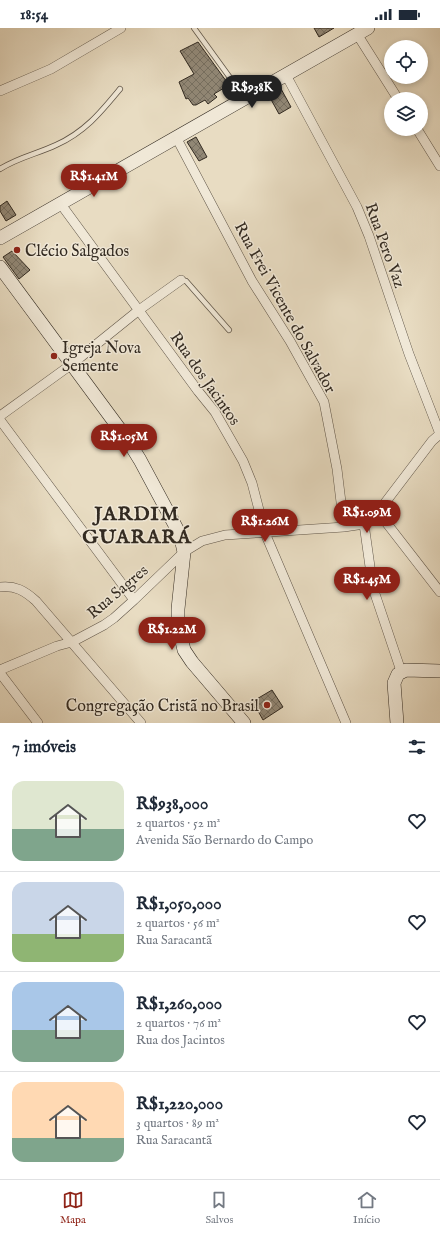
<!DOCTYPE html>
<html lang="pt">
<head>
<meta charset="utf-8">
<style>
  :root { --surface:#fff; --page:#f2f2f3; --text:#1f2937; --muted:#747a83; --line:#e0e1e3; --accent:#8f2418 }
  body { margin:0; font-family:"IM FELL English",serif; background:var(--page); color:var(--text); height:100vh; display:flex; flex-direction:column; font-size:15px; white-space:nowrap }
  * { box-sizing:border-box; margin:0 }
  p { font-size:13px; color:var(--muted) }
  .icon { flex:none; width:22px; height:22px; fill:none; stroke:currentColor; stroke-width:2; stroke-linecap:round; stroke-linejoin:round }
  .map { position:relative; height:695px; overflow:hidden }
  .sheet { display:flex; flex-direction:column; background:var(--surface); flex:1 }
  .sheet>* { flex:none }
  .controls { position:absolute; left:384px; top:12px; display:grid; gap:8px }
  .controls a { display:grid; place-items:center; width:44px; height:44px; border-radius:50%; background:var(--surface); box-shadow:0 2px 6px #0003; font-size:20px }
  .price { position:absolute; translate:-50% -34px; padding:0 9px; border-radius:14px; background:var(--accent); color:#fff; font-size:13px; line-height:26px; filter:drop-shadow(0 1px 2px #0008) }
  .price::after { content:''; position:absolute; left:50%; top:24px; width:12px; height:9px; margin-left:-6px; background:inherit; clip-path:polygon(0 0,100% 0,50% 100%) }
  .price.on { background:#222; color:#fff }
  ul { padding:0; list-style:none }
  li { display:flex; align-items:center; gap:12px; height:100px; padding:0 12px }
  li+li { border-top:1px solid var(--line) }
  li span { display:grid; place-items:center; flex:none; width:112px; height:80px; border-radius:12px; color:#555 }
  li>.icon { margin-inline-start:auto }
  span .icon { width:48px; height:48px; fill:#fffc; stroke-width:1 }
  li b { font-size:17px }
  h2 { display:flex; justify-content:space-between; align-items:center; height:48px; padding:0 12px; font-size:17px }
  .status { display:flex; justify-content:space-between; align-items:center; height:28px; padding:0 20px; background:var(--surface); direction:ltr }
  .status svg { height:11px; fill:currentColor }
  .dock { display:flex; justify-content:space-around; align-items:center; height:56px; border-top:1px solid var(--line); background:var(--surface); font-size:11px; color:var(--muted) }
  .dock a { display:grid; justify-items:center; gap:2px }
  .dock .on { color:var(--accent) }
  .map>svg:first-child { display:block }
</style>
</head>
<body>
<div class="status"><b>18:54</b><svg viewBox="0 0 49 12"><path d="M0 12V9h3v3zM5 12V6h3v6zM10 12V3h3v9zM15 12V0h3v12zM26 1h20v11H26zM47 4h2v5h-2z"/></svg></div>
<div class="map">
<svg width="440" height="695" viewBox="0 0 440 695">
  <defs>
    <pattern id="building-cross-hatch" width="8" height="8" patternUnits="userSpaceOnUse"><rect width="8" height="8" fill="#918775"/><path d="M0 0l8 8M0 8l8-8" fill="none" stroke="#776f60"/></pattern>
  </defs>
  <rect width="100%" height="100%" fill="#e8dcc2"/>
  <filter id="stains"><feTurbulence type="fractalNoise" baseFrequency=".005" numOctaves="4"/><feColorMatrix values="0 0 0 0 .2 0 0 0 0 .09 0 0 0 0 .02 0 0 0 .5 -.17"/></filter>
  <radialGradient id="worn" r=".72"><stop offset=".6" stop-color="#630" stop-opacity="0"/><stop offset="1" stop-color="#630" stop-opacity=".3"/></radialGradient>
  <path fill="url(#building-cross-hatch)" stroke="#322a21" d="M314,0H334L319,9Z
    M198,14L229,57L214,66L217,69L208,76L205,72L196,77H193L188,70L186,71L179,54L194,46L180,23Z
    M280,59L291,79L279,86L268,66Z
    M196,109L207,129L199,133L187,114Z
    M7,173L16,187L6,193L0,183V178Z
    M12,223L30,242L19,251L3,229Z
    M272,662L283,679L263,692L258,683L250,675Z"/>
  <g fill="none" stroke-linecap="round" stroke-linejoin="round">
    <defs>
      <path id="lane" d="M194,0L244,69
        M0,141C19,129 37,126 56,117C85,104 101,84 120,61
        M181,252L186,253L229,302"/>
      <path id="street" d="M357,6L398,71
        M286,47L357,179L369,208L409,326L440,406
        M0,63L51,41L121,0
        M417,101L440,138
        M176,109L252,253L290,313L324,374L337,441L344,499
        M60,175L198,363L215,384L243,433L252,455L265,505L346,695
        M0,388L72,336L139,282L181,252
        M0,392L134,572
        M378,484L440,564
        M364,496L373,560L401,643
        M0,559C15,557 25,563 36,573L141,695
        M0,642L57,618L72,614L104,597L114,590L134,572L184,524L202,513L225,507L344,499L364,496L378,484L432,413L440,406
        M0,645L38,695"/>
      <path id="secondary" d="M0,210L368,0
        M0,239L127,411L140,432L177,501L182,515L184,524L178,581V596L184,622L192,634L244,695
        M397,695L394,655L398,646L406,642L440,643"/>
    </defs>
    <use href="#lane" stroke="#605649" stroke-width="6"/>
    <use href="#street" stroke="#605649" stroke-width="10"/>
    <use href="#secondary" stroke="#322a21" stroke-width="14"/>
    <use href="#lane" stroke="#f0e8d7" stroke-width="4.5"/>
    <use href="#street" stroke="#f0e8d7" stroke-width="9"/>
    <use href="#secondary" stroke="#f0e8d7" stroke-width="13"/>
  </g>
  <g fill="#8f2418" stroke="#f0e8d7" stroke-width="1.5">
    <circle cx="17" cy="222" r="4"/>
    <circle cx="54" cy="328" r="4"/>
    <circle cx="267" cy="677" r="4"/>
  </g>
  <g text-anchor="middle" stroke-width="3" stroke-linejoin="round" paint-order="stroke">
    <g font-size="16" fill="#322a21" stroke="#f0e8d7">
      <text transform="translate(386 217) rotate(70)" y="6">Rua Pero Vaz</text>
      <text transform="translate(286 279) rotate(61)" y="6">Rua Frei Vicente do Salvador</text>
      <text transform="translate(206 350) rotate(55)" y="6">Rua dos Jacintos</text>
      <text transform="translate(117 563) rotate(-40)" y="6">Rua Sagres</text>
    </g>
    <g font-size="16" fill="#322a21" stroke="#f0e8d7" text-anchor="start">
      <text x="25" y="228">Clécio Salgados</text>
      <text x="62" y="325">Igreja Nova<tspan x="62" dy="18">Semente</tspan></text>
      <text x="259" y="683" text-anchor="end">Congregação Cristã no Brasil</text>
    </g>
    <g font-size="20" font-weight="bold" letter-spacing="1" fill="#322a21" stroke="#f0e8d7">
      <text x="137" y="492">JARDIM<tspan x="137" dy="23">GUARARÁ</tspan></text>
    </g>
  </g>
  <rect width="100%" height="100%" filter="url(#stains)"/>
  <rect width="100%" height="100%" fill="url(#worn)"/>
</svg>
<div class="controls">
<a><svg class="icon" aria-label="locate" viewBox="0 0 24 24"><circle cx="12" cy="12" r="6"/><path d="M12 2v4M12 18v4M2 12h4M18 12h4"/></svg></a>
<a><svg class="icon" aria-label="layers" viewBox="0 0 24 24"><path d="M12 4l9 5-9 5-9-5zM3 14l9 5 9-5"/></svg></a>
</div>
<b class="price on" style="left:252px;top:81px">R$938K</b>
<b class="price" style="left:94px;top:170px">R$1.41M</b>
<b class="price" style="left:124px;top:430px">R$1.05M</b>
<b class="price" style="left:367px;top:506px">R$1.09M</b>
<b class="price" style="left:265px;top:515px">R$1.26M</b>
<b class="price" style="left:367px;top:573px">R$1.45M</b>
<b class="price" style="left:172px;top:623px">R$1.22M</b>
</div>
<section class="sheet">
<h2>7 imóveis<svg class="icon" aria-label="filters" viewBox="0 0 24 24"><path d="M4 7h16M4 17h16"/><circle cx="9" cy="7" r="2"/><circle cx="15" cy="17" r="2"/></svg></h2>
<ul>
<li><span style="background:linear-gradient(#dfe7d0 60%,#7fa58c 0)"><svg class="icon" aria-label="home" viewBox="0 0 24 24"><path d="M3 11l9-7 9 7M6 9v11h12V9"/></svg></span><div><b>R$938,000</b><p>2 quartos · 52 m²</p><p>Avenida São Bernardo do Campo</p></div><svg class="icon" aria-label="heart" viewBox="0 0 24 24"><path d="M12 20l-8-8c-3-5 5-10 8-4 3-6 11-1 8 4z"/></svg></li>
<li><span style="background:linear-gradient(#c9d6e8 65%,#8fb573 0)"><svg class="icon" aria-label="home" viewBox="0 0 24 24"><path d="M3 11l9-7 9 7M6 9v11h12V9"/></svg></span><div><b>R$1,050,000</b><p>2 quartos · 56 m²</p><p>Rua Saracantã</p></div><svg class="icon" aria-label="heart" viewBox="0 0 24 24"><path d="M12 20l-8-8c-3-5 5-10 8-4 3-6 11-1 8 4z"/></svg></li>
<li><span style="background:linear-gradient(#a9c7e8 60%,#7fa58c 0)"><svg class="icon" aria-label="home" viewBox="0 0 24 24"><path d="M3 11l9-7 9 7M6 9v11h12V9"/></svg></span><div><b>R$1,260,000</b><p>2 quartos · 76 m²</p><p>Rua dos Jacintos</p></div><svg class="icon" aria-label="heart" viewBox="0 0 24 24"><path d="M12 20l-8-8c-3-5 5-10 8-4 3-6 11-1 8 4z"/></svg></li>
<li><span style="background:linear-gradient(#ffd9b3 70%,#7fa58c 0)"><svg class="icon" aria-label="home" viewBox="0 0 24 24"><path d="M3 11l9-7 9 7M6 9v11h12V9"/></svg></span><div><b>R$1,220,000</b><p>3 quartos · 89 m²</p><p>Rua Saracantã</p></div><svg class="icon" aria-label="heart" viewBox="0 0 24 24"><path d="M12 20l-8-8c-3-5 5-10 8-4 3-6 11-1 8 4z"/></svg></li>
</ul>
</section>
<nav class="dock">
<a class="on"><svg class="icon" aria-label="map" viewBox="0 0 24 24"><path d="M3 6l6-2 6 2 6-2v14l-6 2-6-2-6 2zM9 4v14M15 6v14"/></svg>Mapa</a>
<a><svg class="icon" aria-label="saved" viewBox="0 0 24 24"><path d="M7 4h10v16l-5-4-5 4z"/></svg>Salvos</a>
<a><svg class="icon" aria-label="home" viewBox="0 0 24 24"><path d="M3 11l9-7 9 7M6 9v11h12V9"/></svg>Início</a>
</nav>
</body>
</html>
